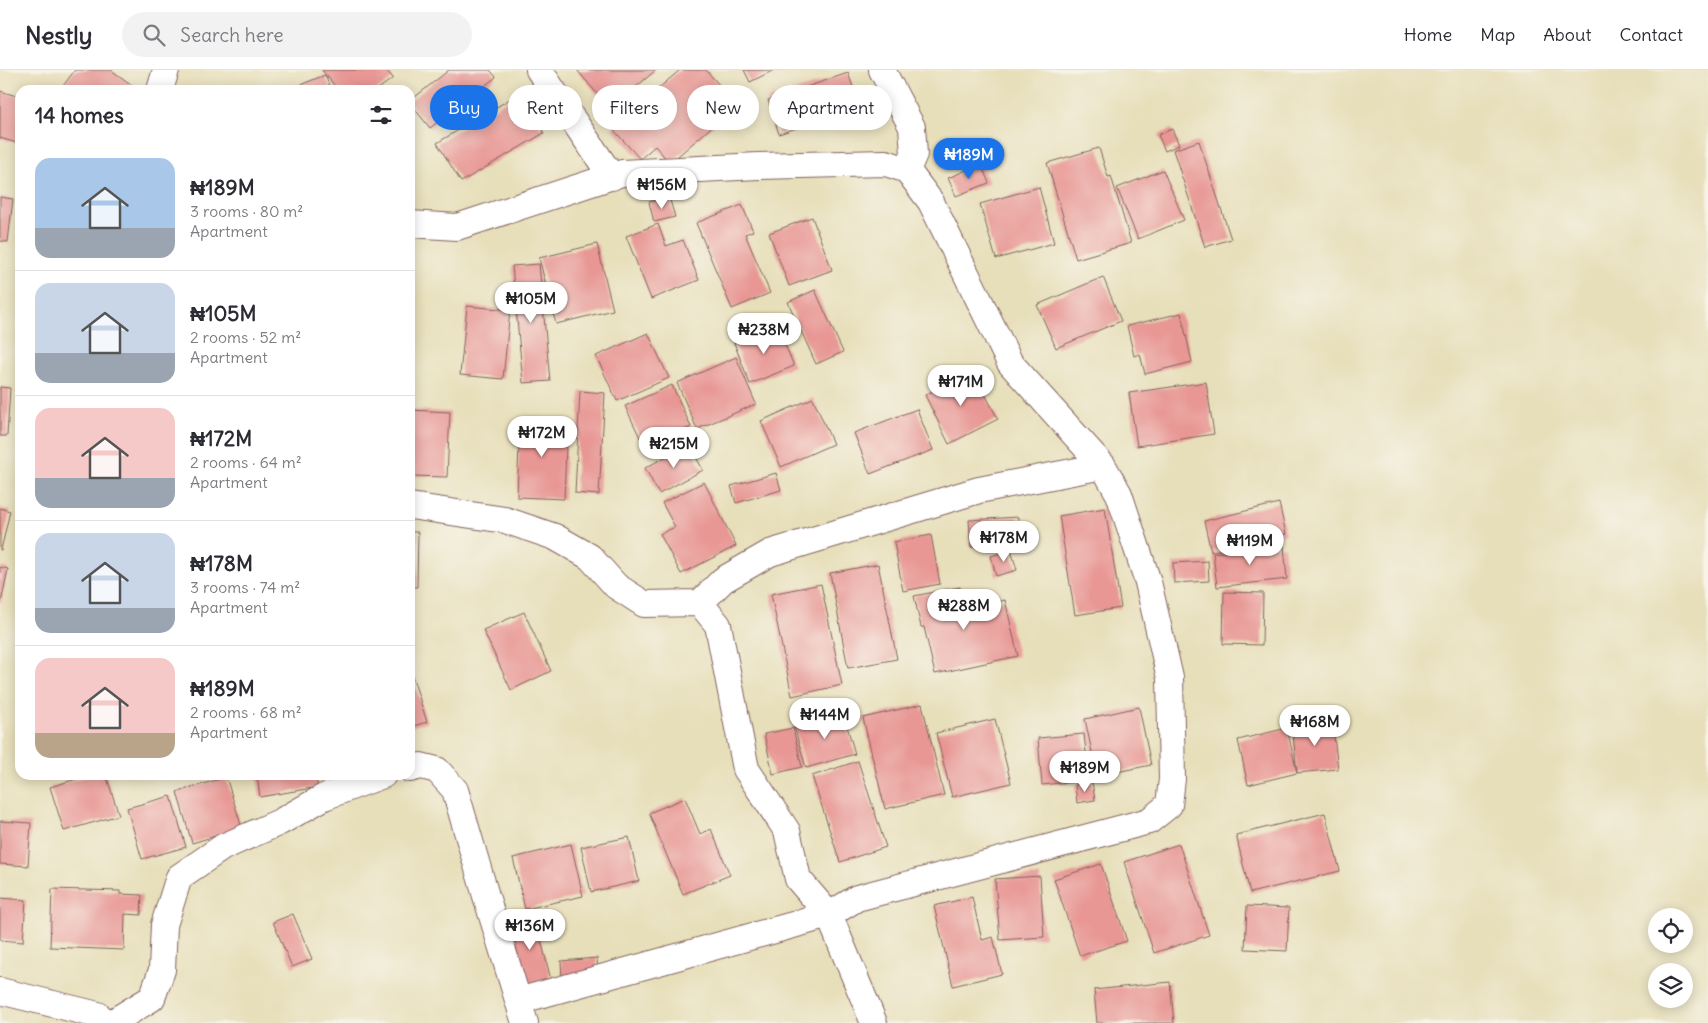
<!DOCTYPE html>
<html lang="en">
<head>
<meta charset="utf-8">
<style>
  :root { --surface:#fff; --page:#f2f2f3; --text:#2b2b33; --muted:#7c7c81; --line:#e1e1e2; --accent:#1a73e8 }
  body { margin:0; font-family:Delius,sans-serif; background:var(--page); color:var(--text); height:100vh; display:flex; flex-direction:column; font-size:19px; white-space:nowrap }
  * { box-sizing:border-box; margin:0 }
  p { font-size:16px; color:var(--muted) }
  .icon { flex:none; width:28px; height:28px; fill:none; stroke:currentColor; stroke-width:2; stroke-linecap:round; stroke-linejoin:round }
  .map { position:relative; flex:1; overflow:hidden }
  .side { position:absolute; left:15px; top:15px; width:400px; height:695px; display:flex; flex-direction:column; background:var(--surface); border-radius:15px; box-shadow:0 2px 12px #0003 }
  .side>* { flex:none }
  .guide { position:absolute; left:430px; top:15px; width:475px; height:45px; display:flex; gap:10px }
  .tools { position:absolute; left:1648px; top:838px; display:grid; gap:10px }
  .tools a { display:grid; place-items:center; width:45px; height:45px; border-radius:50%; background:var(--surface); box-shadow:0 2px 12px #0003; font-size:25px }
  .price { position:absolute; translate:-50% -42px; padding:0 11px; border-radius:18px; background:#fff; color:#222; font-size:16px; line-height:32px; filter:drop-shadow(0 1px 2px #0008) }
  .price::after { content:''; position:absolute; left:50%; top:30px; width:15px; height:11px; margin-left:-8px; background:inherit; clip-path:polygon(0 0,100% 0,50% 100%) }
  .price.active { background:var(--accent); color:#fff }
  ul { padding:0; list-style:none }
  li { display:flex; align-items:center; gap:15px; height:125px; padding:0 20px }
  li+li { border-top:1px solid var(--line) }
  li span { display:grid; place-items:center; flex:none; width:140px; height:100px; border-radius:15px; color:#555 }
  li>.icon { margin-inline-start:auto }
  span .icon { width:60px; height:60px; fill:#fffc; stroke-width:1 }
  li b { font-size:21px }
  h2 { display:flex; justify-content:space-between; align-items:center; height:60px; padding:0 20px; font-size:21px }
  .tag { padding:0 18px; border-radius:22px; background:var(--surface); box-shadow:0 2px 12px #0003; font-size:18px; line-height:45px }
  .tag.active { background:var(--accent); color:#fff }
  header { display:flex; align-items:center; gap:30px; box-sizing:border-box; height:70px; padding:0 25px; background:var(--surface); border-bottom:1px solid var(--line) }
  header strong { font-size:24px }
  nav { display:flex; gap:28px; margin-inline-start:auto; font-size:18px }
  .search { width:350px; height:45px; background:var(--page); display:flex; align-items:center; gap:12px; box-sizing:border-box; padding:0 18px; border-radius:28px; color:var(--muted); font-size:19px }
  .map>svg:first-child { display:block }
</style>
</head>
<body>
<header>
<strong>Nestly</strong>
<div class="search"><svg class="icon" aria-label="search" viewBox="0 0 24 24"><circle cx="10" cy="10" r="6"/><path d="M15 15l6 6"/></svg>Search here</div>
<nav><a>Home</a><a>Map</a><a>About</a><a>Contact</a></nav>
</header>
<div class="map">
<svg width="1708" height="953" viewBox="0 0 1708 953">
  <rect width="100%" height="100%" fill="#f7f3e8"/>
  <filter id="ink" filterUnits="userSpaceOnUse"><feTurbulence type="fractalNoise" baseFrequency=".02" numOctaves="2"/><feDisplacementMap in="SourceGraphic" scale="10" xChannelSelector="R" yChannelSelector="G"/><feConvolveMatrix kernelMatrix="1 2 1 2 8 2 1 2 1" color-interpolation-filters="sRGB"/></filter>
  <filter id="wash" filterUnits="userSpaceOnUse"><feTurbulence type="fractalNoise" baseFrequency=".0096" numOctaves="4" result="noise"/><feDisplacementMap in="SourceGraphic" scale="20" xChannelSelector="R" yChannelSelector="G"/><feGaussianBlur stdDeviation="1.12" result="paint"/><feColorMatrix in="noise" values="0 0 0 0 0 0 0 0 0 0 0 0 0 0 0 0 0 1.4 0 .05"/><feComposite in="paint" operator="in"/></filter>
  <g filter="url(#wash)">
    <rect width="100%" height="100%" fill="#e7dfba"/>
    <g id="blocks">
      <path fill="#e89794" d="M75,0H111L139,20H60Z
        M322,0H386L393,8L377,20H338Z
        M449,0H490L496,7L430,58L410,33V31Z
        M577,0H656L610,39Z
        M680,0H706L737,35L670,93L655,76L640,89L612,58Z
        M744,0H774L750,12Z
        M848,3L860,36L779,64L768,30Z
        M325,5L331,20H303L300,15Z
        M0,21L20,27V74L0,68Z
        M520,23L544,63L461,112L437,73Z
        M1172,59L1179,75L1165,81L1158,65Z
        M1199,71L1231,169L1205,177L1173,80Z
        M1099,78L1108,107L1111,106L1131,173L1076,189L1047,93Z
        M981,94L989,113L956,126L948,108Z
        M1163,100L1184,150L1138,169L1117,118Z
        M1039,117L1054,173L996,189L980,134Z
        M0,127L13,129L8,172L0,171Z
        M669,127L675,147L654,152L649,132Z
        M742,135L753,161L745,164L770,223L732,239L696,153Z
        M812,147L832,200L789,216L769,163Z
        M658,154L666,176L683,170L699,210L651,229L626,166Z
        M597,174L613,240L556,254L539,188Z
        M539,194L550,311L523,313L512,196Z
        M1103,207L1121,251L1056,278L1037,235Z
        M815,220L843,282L816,294L788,232Z
        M467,236L510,240L503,309L460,305Z
        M1181,243L1192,292L1145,304L1140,284L1134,286L1127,256Z
        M777,256L794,296L750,314L734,273Z
        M648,263L669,308L617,331L596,286Z
        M736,287L756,334L697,359L677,313Z
        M973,301L998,349L949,374L925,325Z
        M1206,312L1214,364L1137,376L1129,323Z
        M672,315L691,357L645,378L625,336Z
        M0,317L10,318L7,366H0Z
        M580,321L605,323L599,425L575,423Z
        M813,328L833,374L781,397L761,351Z
        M917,339L933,380L870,404L854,363Z
        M410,340L450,342L447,407L410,406Z
        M520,348L567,350L564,429L517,427Z
        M689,374L703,400L659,424L645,398Z
        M776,403L781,420L736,433L731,416Z
        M704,412L736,476L681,504L660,464L675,457L662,433Z
        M1279,433L1286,464L1211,482L1204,451Z
        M0,438L10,441L1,480H0Z
        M1105,438L1121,538L1075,545L1059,446Z
        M1018,447L1020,475L971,477L969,450Z
        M410,462H418L417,517H410Z
        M931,465L940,514L903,521L894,472Z
        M1284,476L1287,509L1217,517L1213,483Z
        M1011,480L1017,500L996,506L991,486Z
        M1208,491L1209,511L1174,513L1173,493Z
        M878,494L897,589L848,598L830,503Z
        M0,497L8,499L1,533H0Z
        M821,514L842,615L792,626L771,524Z
        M960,517L965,539L1005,530L1018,586L935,604L924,557H921L914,526Z
        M1224,522L1263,523L1262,575L1223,574Z
        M524,542L551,601L511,620L483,560Z
        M410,599L427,652L410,657Z
        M922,634L944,725L885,739L863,648Z
        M1139,637L1151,695L1097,706L1085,649Z
        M843,642L855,684L806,698L794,656Z
        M995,649L1011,713L952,727L936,663Z
        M1332,650L1338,699L1297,703L1292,655Z
        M793,658L802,697L773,704L764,664Z
        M1287,658L1297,703L1248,715L1238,670Z
        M1084,664L1089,710L1042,715L1038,668Z
        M858,691L886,777L840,792L812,706Z
        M90,705H106L119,745L64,761L50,717Z
        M257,705H315L318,717L260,727Z
        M226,707L242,758L192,773L177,722Z
        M1092,712L1095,730L1077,733L1075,715Z
        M171,726L186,777L142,789L127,738Z
        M685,728L700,764L711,759L730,805L683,824L649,743Z
        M1325,743L1340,801L1250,823L1236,765Z
        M0,751L31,753L28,796L0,794Z
        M629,767L639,811L591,822L581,777Z
        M571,774L583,826L525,839L513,788Z
        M1179,774L1209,865L1154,883L1124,792Z
        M1101,794L1127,871L1080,886L1054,809Z
        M1040,806L1044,867L1000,870L995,809Z
        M52,819L120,821V824L142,825L141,845L125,844L124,880L50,877Z
        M972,827L982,870L993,867L1002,904L953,916L934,836Z
        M0,828L26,830L23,872L0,870Z
        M1247,836L1289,838L1287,881L1245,879Z
        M534,842L552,914L527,920L509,848Z
        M293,844L312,889L292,897L273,852Z
        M597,888L598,906L562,908L561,891Z
        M1170,912L1174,953H1097L1094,920Z"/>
    </g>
  </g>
  <g filter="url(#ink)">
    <use href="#blocks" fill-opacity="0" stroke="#81625d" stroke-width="1"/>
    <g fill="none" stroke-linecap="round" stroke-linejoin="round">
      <defs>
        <path id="minor" d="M539,0L612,107
          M882,0L912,57L914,84L907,100
          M160,20L166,0
          M410,154L457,157L622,103L758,96L886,93L907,100L931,132L1010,293L1103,396L1119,424L1148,512L1170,608L1172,709L1169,735L1149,751L857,828L829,845L518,931
          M410,436L505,450L555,467L590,487L616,516L644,534L700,533L718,555L746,699L787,761L798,809L829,845L874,953
          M700,533L723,510L770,483L979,420L1103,396
          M410,699L421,696L437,700L455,720L486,826L525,953
          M0,921L98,945L106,953
          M111,953L152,928L162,900L164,855L179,807L223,777L280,752L324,727L383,705"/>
      </defs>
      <use href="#minor" stroke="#81625d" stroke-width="28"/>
      <use href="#minor" stroke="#fff" stroke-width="26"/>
    </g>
  </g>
</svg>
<div class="tools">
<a><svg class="icon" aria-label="locate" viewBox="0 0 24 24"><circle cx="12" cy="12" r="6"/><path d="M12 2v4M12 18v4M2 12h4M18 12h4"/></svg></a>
<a><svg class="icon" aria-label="layers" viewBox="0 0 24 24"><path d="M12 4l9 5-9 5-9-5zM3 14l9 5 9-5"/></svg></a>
</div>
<b class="price active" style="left:969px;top:110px">₦189M</b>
<b class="price" style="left:662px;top:140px">₦156M</b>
<b class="price" style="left:531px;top:254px">₦105M</b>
<b class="price" style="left:764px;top:285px">₦238M</b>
<b class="price" style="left:961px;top:337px">₦171M</b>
<b class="price" style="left:542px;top:388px">₦172M</b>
<b class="price" style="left:674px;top:399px">₦215M</b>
<b class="price" style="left:1004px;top:493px">₦178M</b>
<b class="price" style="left:1250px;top:496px">₦119M</b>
<b class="price" style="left:964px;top:561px">₦288M</b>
<b class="price" style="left:825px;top:670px">₦144M</b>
<b class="price" style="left:1315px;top:677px">₦168M</b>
<b class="price" style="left:1085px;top:723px">₦189M</b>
<b class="price" style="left:530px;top:881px">₦136M</b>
<div class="guide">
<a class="tag active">Buy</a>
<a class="tag">Rent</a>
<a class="tag">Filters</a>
<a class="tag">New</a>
<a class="tag">Apartment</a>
</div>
<section class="side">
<h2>14 homes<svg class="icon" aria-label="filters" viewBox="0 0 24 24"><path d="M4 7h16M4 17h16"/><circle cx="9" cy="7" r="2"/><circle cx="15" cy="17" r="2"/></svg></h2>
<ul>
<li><span style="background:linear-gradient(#a9c7e8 70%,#9aa5b1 0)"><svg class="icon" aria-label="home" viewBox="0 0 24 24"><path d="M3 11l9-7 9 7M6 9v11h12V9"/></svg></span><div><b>₦189M</b><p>3 rooms · 80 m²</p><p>Apartment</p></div></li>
<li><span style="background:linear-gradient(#c9d6e8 70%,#9aa5b1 0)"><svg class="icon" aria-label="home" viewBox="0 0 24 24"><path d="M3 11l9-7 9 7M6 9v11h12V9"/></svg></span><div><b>₦105M</b><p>2 rooms · 52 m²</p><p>Apartment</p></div></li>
<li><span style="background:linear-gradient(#f6c9c9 70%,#9aa5b1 0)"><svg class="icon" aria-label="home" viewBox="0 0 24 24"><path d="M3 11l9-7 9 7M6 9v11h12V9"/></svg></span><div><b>₦172M</b><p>2 rooms · 64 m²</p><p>Apartment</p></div></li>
<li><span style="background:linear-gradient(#c9d6e8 75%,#9aa5b1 0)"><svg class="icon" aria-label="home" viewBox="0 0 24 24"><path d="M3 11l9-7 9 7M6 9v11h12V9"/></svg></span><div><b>₦178M</b><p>3 rooms · 74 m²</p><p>Apartment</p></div></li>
<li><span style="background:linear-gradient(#f6c9c9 75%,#b9a48a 0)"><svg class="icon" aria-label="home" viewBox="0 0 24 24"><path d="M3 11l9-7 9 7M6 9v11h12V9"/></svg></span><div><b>₦189M</b><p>2 rooms · 68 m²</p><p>Apartment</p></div></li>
</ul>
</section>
</div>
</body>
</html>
